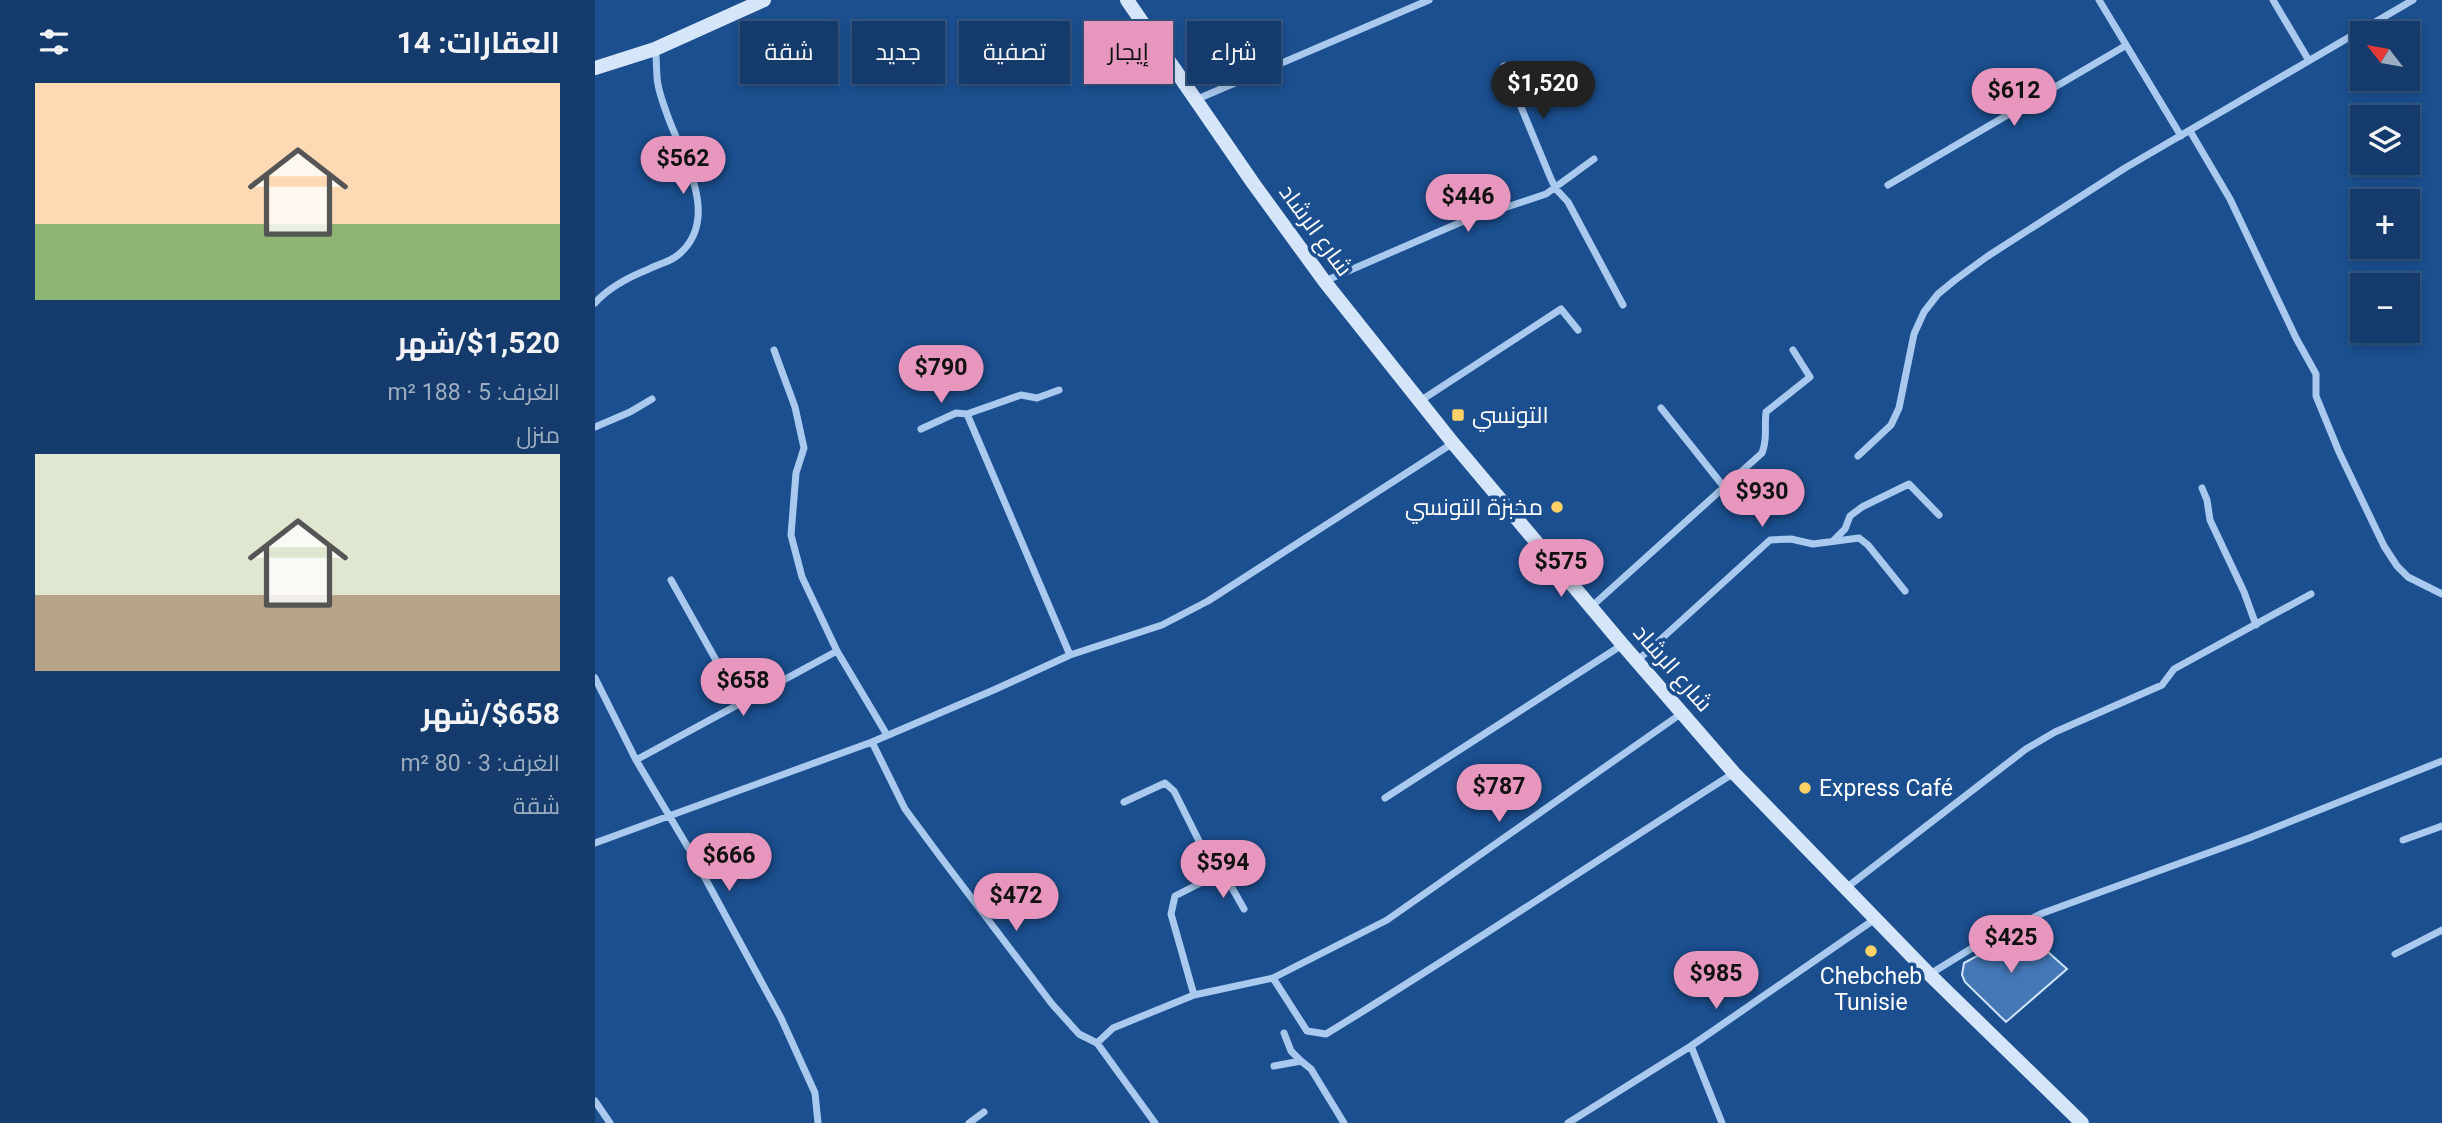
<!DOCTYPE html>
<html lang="ar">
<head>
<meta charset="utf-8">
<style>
  :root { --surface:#143b6b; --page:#214673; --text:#f1f3f6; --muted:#9dadc1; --line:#33557e; --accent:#e797bd }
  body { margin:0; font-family:Roboto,Cairo,sans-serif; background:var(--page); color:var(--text); direction:rtl; height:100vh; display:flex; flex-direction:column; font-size:26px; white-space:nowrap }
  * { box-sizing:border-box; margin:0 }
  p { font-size:23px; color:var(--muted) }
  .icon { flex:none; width:38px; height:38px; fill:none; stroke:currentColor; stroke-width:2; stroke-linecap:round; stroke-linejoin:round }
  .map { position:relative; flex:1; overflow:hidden; direction:ltr }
  .panel { display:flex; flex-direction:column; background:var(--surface); width:595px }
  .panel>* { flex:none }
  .guide { position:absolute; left:21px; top:21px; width:665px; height:63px; direction:rtl; display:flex; gap:14px }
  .needle { width:46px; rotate:301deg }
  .tools { position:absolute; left:1755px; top:21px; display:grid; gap:14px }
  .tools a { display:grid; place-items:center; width:70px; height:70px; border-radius:0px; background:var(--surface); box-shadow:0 4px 10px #0003,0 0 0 2px var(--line); font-size:35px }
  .price { position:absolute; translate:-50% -60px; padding:0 16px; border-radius:24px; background:var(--accent); color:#111; font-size:23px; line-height:46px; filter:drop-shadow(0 2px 4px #0008) }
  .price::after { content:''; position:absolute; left:50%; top:42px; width:21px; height:16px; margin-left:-10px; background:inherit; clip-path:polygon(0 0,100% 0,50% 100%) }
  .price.current { background:#222; color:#fff }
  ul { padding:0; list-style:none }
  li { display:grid; align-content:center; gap:14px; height:371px; padding:0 35px }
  li span { display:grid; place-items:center; height:217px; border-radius:0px; color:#555 }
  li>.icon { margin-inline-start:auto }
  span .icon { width:126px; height:126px; fill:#fffc; stroke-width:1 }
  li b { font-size:30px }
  h2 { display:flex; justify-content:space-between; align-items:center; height:84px; padding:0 35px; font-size:30px }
  .tag { padding:0 24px; border-radius:0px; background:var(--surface); box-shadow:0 4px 10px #0003,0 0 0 2px var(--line); font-size:24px; line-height:63px }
  .tag.current { background:var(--accent); color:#111 }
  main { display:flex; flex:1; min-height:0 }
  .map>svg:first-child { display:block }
</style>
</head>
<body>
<main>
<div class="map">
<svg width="1847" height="1123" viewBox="0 0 1847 1123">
  <rect width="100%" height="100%" fill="#1b4f8f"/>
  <path fill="#4478b7" stroke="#cfe3fa" stroke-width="2" d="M1425,933L1437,948L1442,944L1450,954L1453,952L1472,969L1411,1022L1370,982L1367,975L1369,963Z"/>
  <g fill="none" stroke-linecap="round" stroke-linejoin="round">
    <path stroke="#a9c9ee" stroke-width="7" d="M1504,0L1586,136
      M1678,0L1713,59
      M909,66L956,179L961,189L973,202L1028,305
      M600,100L834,0
      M1595,131L1635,199L1701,338L1721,374V396L1744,452L1789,546L1802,566L1813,577L1847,594
      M1293,185L1530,46
      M730,281L864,223L951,194L999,159
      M0,303C14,287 34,277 54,269C63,264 75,262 83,255C127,219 88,158 73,117C69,105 62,89 62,76C61,66 62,59 60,49
      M179,350L200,407L209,448L201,473L196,535L207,577L242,651L292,735
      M464,390L442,398L426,395L372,414L475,655
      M825,401L966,309L983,330
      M1066,408L1129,487
      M0,427L35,412L57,399
      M326,429L361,413L372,414
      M1263,456L1296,425L1304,408L1319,334L1329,312L1343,294L1360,280L1393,256L1530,168L1818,0
      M1607,488L1612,500L1615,520L1649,592L1661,625
      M1238,541L1250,529L1255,516L1267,507L1314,484L1344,515
      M76,580L145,703
      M996,607L1167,453C1173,438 1169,428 1171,412L1215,377L1198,350
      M1042,661L1175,540L1196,539L1218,544L1264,538L1273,545L1310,591
      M0,678L41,760L97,854L186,1018L220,1093L223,1123
      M277,742L310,809L347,859L457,1004L484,1034L502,1043L560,1123
      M41,760L242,651
      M790,798L1027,645
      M529,802L570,783L579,791L621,875L580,896L576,914L599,995
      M1808,840L1847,826
      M0,843L277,742L401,689L475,655L567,625L613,601L858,443
      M621,875L632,879L649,909
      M1251,888L1431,749L1460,732L1567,685L1579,669L1716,594
      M1800,954L1847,930
      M1335,974L1387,942L1448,913L1654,838L1847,761
      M678,978L792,920L1087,713
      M689,1033L696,1051L706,1061
      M502,1043L518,1028L599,995L678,978L712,1031L731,1034C869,950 1003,859 1139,773
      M1096,1046L1127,1123
      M679,1066L706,1061L716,1069L749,1123
      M0,1101L15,1123
      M374,1123L389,1112
      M973,1123L1096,1046L1280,919"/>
    <path stroke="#d6e6fa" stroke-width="14" d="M532,0L658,183L730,282L858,443L1027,644L1139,773L1335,975L1487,1123
      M0,68L60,49L169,0"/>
  </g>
  <g fill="#ffd166" stroke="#1b4f8f" stroke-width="2.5">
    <rect x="856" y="408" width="14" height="14" rx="3.5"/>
    <circle cx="962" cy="507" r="7"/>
    <circle cx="1210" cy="788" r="7"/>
    <circle cx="1276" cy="951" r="7"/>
  </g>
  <g text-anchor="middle" stroke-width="7" stroke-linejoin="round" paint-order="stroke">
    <g font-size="23" fill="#fff" stroke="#1b4f8f">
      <text transform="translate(721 230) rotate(54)" y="8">شارع الرشاد</text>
      <text transform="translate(1078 668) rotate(49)" y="8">شارع الرشاد</text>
    </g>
    <g font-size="23" fill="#fff" stroke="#1b4f8f" text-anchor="start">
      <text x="877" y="423">التونسي</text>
      <text x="948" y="515" text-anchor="end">مخبزة التونسي</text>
      <text x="1224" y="796">Express Café</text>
      <text x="1276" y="984" text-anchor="middle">Chebcheb<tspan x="1276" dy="26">Tunisie</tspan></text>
    </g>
  </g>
</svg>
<div class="tools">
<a><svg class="needle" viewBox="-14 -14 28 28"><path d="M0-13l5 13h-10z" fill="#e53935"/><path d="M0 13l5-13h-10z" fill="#9dadc1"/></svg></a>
<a><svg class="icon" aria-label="layers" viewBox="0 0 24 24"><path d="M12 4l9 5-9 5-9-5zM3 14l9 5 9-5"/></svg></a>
<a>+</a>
<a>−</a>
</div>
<b class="price current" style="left:948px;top:121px">$1,520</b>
<b class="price" style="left:1419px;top:128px">$612</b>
<b class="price" style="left:88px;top:196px">$562</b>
<b class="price" style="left:873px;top:234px">$446</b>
<b class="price" style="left:346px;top:405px">$790</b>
<b class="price" style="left:1167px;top:529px">$930</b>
<b class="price" style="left:966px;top:599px">$575</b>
<b class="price" style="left:148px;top:718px">$658</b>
<b class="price" style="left:904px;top:824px">$787</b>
<b class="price" style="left:134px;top:893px">$666</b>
<b class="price" style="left:628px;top:900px">$594</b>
<b class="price" style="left:421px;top:933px">$472</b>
<b class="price" style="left:1416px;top:975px">$425</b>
<b class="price" style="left:1121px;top:1011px">$985</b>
<div class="guide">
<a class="tag">شراء</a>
<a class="tag current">إيجار</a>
<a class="tag">تصفية</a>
<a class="tag">جديد</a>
<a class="tag">شقة</a>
</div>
</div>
<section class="panel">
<h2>العقارات: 14<svg class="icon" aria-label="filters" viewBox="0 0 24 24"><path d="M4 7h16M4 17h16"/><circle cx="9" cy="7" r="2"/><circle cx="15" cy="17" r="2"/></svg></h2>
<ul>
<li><span style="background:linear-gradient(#ffd9b3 65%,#8fb573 0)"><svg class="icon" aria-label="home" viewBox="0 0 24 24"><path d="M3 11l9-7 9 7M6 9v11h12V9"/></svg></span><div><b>$1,520/شهر</b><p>الغرف: 5 · 188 m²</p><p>منزل</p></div></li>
<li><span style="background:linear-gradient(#dfe7d0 65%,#b9a48a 0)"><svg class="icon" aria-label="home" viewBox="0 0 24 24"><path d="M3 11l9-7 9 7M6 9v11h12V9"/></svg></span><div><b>$658/شهر</b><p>الغرف: 3 · 80 m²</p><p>شقة</p></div></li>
</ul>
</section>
</main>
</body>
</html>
